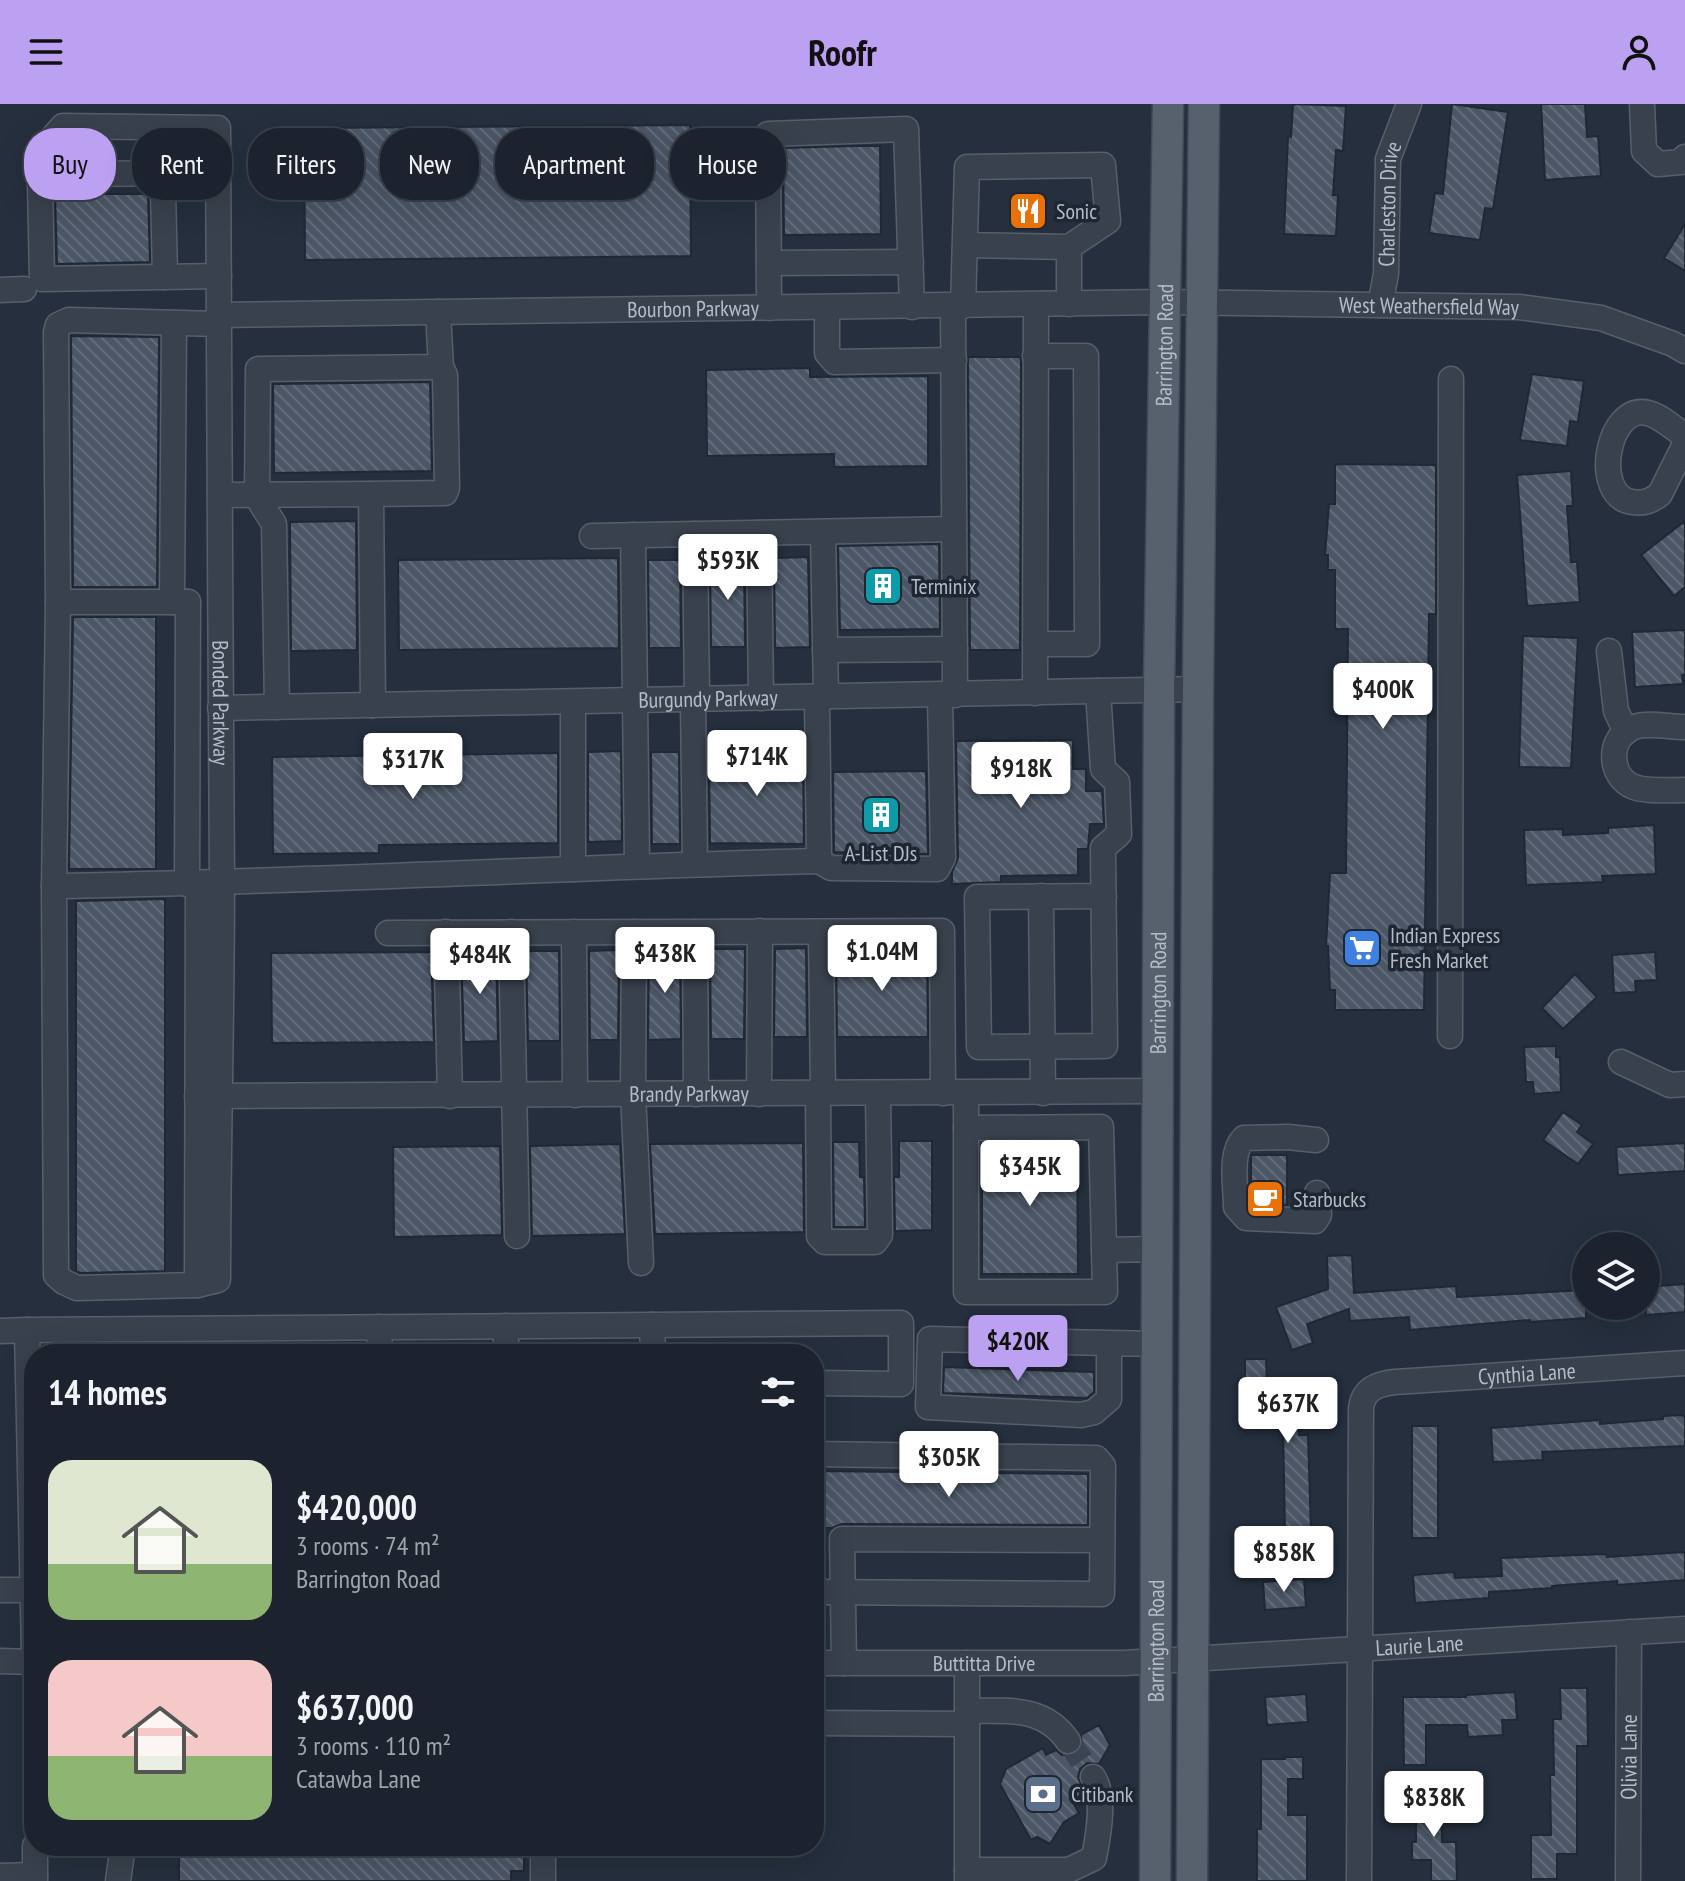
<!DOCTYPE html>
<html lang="en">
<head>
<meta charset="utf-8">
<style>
  :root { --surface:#1c232e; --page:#292f3a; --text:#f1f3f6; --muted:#a0a4aa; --line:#3a404a; --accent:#bca0f2 }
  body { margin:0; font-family:"PT Sans Narrow",sans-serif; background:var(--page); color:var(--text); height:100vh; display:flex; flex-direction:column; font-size:30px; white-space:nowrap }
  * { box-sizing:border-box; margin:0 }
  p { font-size:26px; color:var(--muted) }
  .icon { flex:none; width:44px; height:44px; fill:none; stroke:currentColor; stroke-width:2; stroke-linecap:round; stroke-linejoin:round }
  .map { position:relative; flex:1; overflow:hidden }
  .panel { position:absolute; left:24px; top:1240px; width:800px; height:512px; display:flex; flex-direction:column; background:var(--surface); border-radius:32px; box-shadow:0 8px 32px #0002,0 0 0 2px var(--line) }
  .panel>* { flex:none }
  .banner { position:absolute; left:24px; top:24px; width:800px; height:72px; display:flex; gap:16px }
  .buttons { position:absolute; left:1572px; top:1128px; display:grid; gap:16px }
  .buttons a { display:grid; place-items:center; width:88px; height:88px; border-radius:50%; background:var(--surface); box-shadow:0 8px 32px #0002,0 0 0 2px var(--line); font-size:40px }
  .price { position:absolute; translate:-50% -68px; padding:0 18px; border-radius:8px; background:#fff; color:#222; font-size:26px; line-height:52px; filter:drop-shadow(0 2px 4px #0008) }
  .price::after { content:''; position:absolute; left:50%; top:48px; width:24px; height:18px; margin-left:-12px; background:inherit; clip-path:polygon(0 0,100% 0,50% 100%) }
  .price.current { background:var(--accent); color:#111 }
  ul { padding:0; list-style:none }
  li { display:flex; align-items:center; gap:24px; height:200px; padding:0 24px }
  li span { display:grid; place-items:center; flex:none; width:224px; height:160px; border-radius:24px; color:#555 }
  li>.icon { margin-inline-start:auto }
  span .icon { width:96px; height:96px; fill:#fffc; stroke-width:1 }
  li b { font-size:34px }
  h2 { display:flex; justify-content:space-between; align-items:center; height:96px; padding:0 24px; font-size:34px }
  .pill { padding:0 28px; border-radius:32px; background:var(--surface); box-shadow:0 8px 32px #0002,0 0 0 2px var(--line); font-size:28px; line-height:72px }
  .pill.current { background:var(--accent); color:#111 }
  header { display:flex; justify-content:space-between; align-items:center; height:104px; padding:0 24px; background:var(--accent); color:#111; font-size:36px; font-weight:700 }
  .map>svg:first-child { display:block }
</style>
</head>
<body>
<header><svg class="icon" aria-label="menu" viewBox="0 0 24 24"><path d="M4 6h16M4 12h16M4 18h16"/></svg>Roofr<svg class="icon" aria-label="person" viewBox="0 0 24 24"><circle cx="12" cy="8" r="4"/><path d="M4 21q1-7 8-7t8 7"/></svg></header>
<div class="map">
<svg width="1685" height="1777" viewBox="0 0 1685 1777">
  <defs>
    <pattern id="building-back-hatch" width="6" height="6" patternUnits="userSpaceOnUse" patternTransform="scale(2)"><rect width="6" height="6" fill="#4b5666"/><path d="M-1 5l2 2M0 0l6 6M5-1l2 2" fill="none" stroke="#636c7a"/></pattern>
  </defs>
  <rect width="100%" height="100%" fill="#252f3d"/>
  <path fill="url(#building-back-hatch)" stroke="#202834" stroke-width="2" d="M1293,0L1346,2L1343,47L1336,46L1333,91H1338L1336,132L1284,130L1288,32L1291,33Z
    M1452,0L1508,8L1493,105L1485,104L1480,136L1429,129L1435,89L1443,90Z
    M1541,0H1585L1587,33L1598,32L1601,72L1545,76Z
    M690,21L691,152L305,156L304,24Z
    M854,42H880L881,130L784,131L783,44Z
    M55,90H148L150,158L57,160Z
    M1685,120V167L1664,154Z
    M71,232L159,233L157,483H73Z
    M968,253H1020L1021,256L1020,546H970Z
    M810,264V273L928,272V362L834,363V350L707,352L706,266Z
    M1532,270L1584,277L1578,318L1570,317L1567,342L1520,336Z
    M430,278L432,367L274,369L273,280Z
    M1335,360L1436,361V510H1429L1424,906H1335V886H1330L1328,842H1326L1330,769H1346L1348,525H1335V466H1328V451H1325L1329,400H1335Z
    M1571,367L1573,402H1567L1571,458H1577L1580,498L1527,502L1517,371Z
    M356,417L357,546L291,547L290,418Z
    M1685,417V483L1674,492L1641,451Z
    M939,440L940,525L840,526L838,442Z
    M710,453H744L745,543H711Z
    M808,453L810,543L775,544L774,454Z
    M618,454L619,544L399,546L398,456Z
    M648,456H680L681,544H649Z
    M73,513H156V765H69Z
    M1685,526V571H1682L1683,580L1635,583L1632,528Z
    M1523,532L1578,534L1571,664L1519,663Z
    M1073,636V665H1086V687H1102L1104,720H1090L1088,745H1078V771L1001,772V778L952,780V768L958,754L956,637Z
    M621,647L622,737L588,738V648Z
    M651,648H679L680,740H652Z
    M558,649V739L379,741V749L273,750L272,653Z
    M803,649L804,740L710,739L709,650Z
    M926,667L928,750L834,748L833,668Z
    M1654,721L1656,770L1602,772L1603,778L1526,781L1524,726L1563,725V731L1608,729V724Z
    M165,795V1167L80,1169L76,1167V797Z
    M806,844L807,933H774L775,845Z
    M680,845L681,935L648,936L649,846Z
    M710,845H745L744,935H711Z
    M927,845L928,933H837L836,847Z
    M619,846L618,936H590L589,847Z
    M496,847L498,937L464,938L461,848Z
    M526,847H559L560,937H528Z
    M431,848L434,938L272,939L271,849Z
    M1655,848L1657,876L1635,877L1636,888L1614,889L1612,851Z
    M1575,870L1597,893L1563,925L1542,904Z
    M1556,942V953H1560L1561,988L1534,990L1533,978H1526L1524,943Z
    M1563,1008L1582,1021L1577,1028L1593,1040L1578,1060L1543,1036Z
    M899,1037H932V1126L895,1127L894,1073H899Z
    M833,1038H859L860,1073H864L865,1123H834Z
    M1077,1038L1078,1170H982V1039Z
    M803,1039L804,1128L655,1130L650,1040Z
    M1685,1039V1067L1618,1071L1616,1043Z
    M620,1040L625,1130L532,1132L530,1042Z
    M500,1042L502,1131L394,1133L393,1043Z
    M1251,1051H1287V1101L1253,1099L1251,1097Z
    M1352,1151L1354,1189L1456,1182L1457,1193L1586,1186V1214L1530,1218V1216L1410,1226L1409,1213L1350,1217L1349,1205L1307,1220L1313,1239L1292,1246L1276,1203L1328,1185L1327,1152Z
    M1685,1180V1208L1646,1211V1183Z
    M1245,1255H1266L1267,1280H1300L1299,1331H1308L1311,1428L1285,1429L1283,1322H1273L1274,1305L1263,1304L1264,1280H1245Z
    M944,1263L1094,1268V1288L1087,1294L943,1289Z
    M1682,1311L1685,1313V1342L1542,1348L1543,1356L1493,1358L1491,1324L1600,1316V1320L1663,1315V1312Z
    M1412,1322H1438V1434H1412Z
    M814,1367L1088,1370V1421L842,1420L832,1424H814Z
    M1685,1448V1476L1617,1481V1477L1552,1482V1484L1489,1488V1494L1415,1499L1413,1471L1454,1468L1455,1474L1502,1472L1501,1454L1606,1450L1607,1453Z
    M1304,1475L1306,1503L1265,1506L1263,1478Z
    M1560,1584H1587L1588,1642H1577V1750H1557V1775H1531V1731H1551L1550,1671H1554L1553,1615H1561Z
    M1515,1588L1517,1616H1502L1503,1631L1468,1633L1467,1621H1426V1661H1404L1403,1593H1466V1591Z
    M1306,1590L1308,1618L1267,1621L1265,1593Z
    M1099,1621L1110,1641L1099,1660L1087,1659L1080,1665L1078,1673L1083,1686L1074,1700L1079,1709L1064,1718L1050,1740L1037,1733L1031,1736L1000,1680L1006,1665L1043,1644L1046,1651L1056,1646L1062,1651L1071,1652L1082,1643L1081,1631Z
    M1285,1653H1303V1675H1288V1711H1307V1777H1257V1725H1261V1655H1285Z
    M1416,1690H1441L1442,1738H1456L1457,1777H1431V1756H1412V1738H1416Z
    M179,1742H524V1767H511V1777H179Z"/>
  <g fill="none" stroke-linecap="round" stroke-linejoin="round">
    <path stroke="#3a4452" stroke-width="24" stroke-dasharray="24 12" stroke-linecap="butt" d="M1068,1637L1093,1673"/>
    <defs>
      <g id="minor">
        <path d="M1642,0L1644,47L1658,60L1681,58L1685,53"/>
        <path id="s1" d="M218,69L60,70L55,67L54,32L63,22L218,24C218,275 221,526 222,777C222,910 218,1043 218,1176L197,1181L77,1184L64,1178L56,1171L54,782L58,498L56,228L58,221L69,216L219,220"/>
        <path d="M40,81L42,175L219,172"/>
        <path d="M163,84L165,173"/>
        <path d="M1069,143V200"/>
        <path d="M769,159L911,158"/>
        <path d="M0,186L24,185"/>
        <path id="s2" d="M1380,201L1386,170L1388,55L1409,0"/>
        <path d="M953,202L955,591"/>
        <path d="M963,202L967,63L1103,61L1108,117L1069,143L965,141"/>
        <path d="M769,204L768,30L906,25L912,203"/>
        <path d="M827,204V249L835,258L954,256"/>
        <path id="s3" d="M219,211L1165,198L1519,203L1601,214L1673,240L1685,247"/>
        <path d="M1685,332C1674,325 1661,312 1648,309C1607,299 1591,392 1632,398C1644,400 1651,397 1660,390L1685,340"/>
        <path d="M371,390L445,389L447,384L445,271L441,263"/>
        <path d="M220,391L371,390L373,601"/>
        <path d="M823,428L826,593"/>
        <path d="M759,429L761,594"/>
        <path d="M695,430L697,596"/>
        <path d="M633,431L637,761"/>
        <path d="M592,432L954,425"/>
        <path d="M58,498H188"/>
        <path d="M172,498L174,219"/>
        <path d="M1035,540H1087L1086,252H1035"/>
        <path d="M825,546L955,545"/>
        <path d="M1609,547L1616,607L1626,628"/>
        <path d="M1098,587L1103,665L1117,678L1119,730L1103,744L1105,942L979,943L977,793L1104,792"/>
        <path d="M1035,589L1036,201"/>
        <path d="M817,593L819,757"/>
        <path d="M693,596L695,760"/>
        <path d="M573,598V765"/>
        <path d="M277,603L274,420L257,393L258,265L441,263L438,208"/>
        <path id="s4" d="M220,604L1198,585"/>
        <path d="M1685,623C1670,623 1648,618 1634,623C1607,633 1608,673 1634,683C1649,688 1669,686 1685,686"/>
        <path d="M187,780L188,498"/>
        <path d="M54,782C309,778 564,763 819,757L831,764L937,765L943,754L940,591"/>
        <path d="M1041,792L1043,989"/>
        <path d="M446,828L450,992"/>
        <path d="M511,828L517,1132"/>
        <path d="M574,828L575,991"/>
        <path d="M634,828L633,990L641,1159"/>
        <path d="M695,828L696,990"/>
        <path d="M821,828L823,989"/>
        <path d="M388,829L942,827L943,989"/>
        <path d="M1450,932L1451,275"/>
        <path d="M1621,958L1670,981L1685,980"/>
        <path d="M818,989L819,1132L825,1138H875L880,1131L878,990"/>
        <path d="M966,989V1188H1105L1104,1146"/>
        <path d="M759,990L760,827"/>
        <path id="s5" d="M197,992L1159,987"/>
        <path d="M966,1024L1101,1023L1104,1146L1158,1145"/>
        <path d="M1316,1036L1288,1033L1244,1034C1229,1049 1236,1082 1236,1103L1246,1114L1315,1117L1319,1111L1317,1089"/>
        <path d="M197,1181L198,780"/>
        <path d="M652,1221L653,1250"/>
        <path d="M506,1222V1250"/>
        <path d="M379,1223L380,1250"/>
        <path d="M27,1226L901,1219V1280L814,1279"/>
        <path d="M0,1227L27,1226L34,1550"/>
        <path d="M1109,1240V1295L1094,1308L1081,1311L928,1303L930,1235L1156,1240"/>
        <path d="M814,1350L1096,1354L1103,1362L1102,1490L814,1488"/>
        <path d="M0,1486H34"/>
        <path d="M0,1557L34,1558"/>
        <path id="s6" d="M814,1559H1124L1685,1525"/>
        <path d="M844,1559L842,1435L1102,1436"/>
        <path d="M967,1607C1006,1607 1043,1601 1068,1637"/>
        <path d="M814,1619L967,1620"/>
        <path d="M35,1742V1777"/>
        <path d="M543,1742V1777"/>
        <path d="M967,1766H1069L1094,1754C1098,1733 1106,1692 1093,1673"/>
        <path d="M0,1772L35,1771"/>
        <path d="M118,1777L123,1742"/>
        <path d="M967,1777V1559"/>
        <path id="s7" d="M1359,1777L1361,1305C1363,1285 1377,1280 1395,1278L1685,1259"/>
        <path id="s8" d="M1628,1777L1629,1528"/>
      </g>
      <g id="major">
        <path id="s9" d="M1155,1777L1159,585L1168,0"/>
        <path d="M1192,1777L1198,585L1204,0"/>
      </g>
    </defs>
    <use href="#minor" stroke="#575f6b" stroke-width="27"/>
    <use href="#major" stroke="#424a56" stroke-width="33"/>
    <use href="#minor" stroke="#39414d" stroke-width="24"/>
    <use href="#major" stroke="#57606d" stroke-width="30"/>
  </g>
  <defs>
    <symbol id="restaurant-square" viewBox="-11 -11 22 22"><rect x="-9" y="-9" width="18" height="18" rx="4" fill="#e8710a" stroke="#1e2632"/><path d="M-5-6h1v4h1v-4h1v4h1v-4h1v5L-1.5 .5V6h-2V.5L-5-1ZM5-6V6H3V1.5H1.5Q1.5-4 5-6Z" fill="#fff"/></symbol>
    <symbol id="building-square" viewBox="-11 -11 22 22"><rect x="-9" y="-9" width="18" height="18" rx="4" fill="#0f9aa8" stroke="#1e2632"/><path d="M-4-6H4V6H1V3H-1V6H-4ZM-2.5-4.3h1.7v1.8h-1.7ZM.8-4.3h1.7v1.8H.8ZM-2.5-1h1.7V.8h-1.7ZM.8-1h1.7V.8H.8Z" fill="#fff"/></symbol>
    <symbol id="supermarket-square" viewBox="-11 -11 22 22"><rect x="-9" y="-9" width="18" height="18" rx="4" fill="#3f7fe0" stroke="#1e2632"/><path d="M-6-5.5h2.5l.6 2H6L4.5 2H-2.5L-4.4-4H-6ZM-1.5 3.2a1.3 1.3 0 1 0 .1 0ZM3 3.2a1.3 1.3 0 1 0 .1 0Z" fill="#fff"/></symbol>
    <symbol id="cafe-square" viewBox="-11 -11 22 22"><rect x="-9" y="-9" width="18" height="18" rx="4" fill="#e8710a" stroke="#1e2632"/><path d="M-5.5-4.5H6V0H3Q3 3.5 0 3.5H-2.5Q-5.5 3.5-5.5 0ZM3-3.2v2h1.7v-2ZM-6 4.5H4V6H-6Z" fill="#fff"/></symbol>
    <symbol id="bank-square" viewBox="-11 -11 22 22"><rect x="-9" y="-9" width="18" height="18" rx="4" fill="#5c6f8a" stroke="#1e2632"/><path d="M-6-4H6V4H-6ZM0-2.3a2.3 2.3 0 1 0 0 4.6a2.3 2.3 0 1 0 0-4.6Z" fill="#fff"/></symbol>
  </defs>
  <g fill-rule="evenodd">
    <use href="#restaurant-square" x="1006" y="85" width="44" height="44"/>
    <use href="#building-square" x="861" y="460" width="44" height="44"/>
    <use href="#building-square" x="859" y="689" width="44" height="44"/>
    <use href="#supermarket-square" x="1340" y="822" width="44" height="44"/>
    <use href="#cafe-square" x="1243" y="1073" width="44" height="44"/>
    <use href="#bank-square" x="1021" y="1668" width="44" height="44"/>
  </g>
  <g text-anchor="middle" stroke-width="7" stroke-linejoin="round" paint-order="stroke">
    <g font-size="22" fill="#b4bcc8" stroke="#1e2632">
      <text dy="8" stroke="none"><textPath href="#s2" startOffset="102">Charleston Drive</textPath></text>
      <text dy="8" stroke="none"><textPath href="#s3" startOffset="1210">West Weathersfield Way</textPath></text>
      <text dy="8" stroke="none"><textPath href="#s3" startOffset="474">Bourbon Parkway</textPath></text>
      <text dy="8" stroke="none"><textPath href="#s9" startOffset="1536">Barrington Road</textPath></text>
      <text dy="8" stroke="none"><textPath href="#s4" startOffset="488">Burgundy Parkway</textPath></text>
      <text dy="8" stroke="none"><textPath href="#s1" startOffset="942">Bonded Parkway</textPath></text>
      <text dy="8" stroke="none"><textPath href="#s9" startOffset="888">Barrington Road</textPath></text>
      <text dy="8" stroke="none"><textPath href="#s5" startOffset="492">Brandy Parkway</textPath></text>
      <text dy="8" stroke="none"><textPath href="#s7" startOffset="652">Cynthia Lane</textPath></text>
      <text dy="8" stroke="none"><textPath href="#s9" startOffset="240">Barrington Road</textPath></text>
      <text dy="8" stroke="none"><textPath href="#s6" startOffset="606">Laurie Lane</textPath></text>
      <text dy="8" stroke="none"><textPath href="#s6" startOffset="170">Buttitta Drive</textPath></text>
      <text dy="8" stroke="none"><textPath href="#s8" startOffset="124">Olivia Lane</textPath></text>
    </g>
    <g font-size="22" fill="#b4bcc8" stroke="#1e2632" text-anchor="start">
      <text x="1056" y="115">Sonic</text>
      <text x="911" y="490">Terminix</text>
      <text x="881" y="757" text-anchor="middle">A-List DJs</text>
      <text x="1390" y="839">Indian Express<tspan x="1390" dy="25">Fresh Market</tspan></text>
      <text x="1293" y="1103">Starbucks</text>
      <text x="1071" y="1698">Citibank</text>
    </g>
  </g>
</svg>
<div class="buttons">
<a><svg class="icon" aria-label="layers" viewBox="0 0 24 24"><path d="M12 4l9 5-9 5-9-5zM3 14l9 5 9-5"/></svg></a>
</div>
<b class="price" style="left:728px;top:498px">$593K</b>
<b class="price" style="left:1383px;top:627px">$400K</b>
<b class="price" style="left:757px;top:694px">$714K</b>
<b class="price" style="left:413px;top:697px">$317K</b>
<b class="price" style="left:1021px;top:706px">$918K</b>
<b class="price" style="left:882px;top:889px">$1.04M</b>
<b class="price" style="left:665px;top:891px">$438K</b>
<b class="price" style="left:480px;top:892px">$484K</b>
<b class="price" style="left:1030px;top:1104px">$345K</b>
<b class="price current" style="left:1018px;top:1279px">$420K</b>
<b class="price" style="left:1288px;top:1341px">$637K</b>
<b class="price" style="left:949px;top:1395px">$305K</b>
<b class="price" style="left:1284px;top:1490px">$858K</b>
<b class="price" style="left:1434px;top:1735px">$838K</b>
<div class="banner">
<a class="pill current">Buy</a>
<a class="pill">Rent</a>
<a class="pill">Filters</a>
<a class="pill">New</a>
<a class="pill">Apartment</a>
<a class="pill">House</a>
</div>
<section class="panel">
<h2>14 homes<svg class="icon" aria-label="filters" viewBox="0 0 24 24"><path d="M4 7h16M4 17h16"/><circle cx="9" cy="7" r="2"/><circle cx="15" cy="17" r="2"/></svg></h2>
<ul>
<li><span style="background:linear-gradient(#dfe7d0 65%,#8fb573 0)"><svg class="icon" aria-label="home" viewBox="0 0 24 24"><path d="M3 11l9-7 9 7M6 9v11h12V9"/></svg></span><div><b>$420,000</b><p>3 rooms · 74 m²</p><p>Barrington Road</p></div></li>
<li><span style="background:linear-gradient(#f6c9c9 60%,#8fb573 0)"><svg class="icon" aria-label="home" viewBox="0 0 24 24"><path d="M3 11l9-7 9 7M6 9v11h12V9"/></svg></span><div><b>$637,000</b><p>3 rooms · 110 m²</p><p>Catawba Lane</p></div></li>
</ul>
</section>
</div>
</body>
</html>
